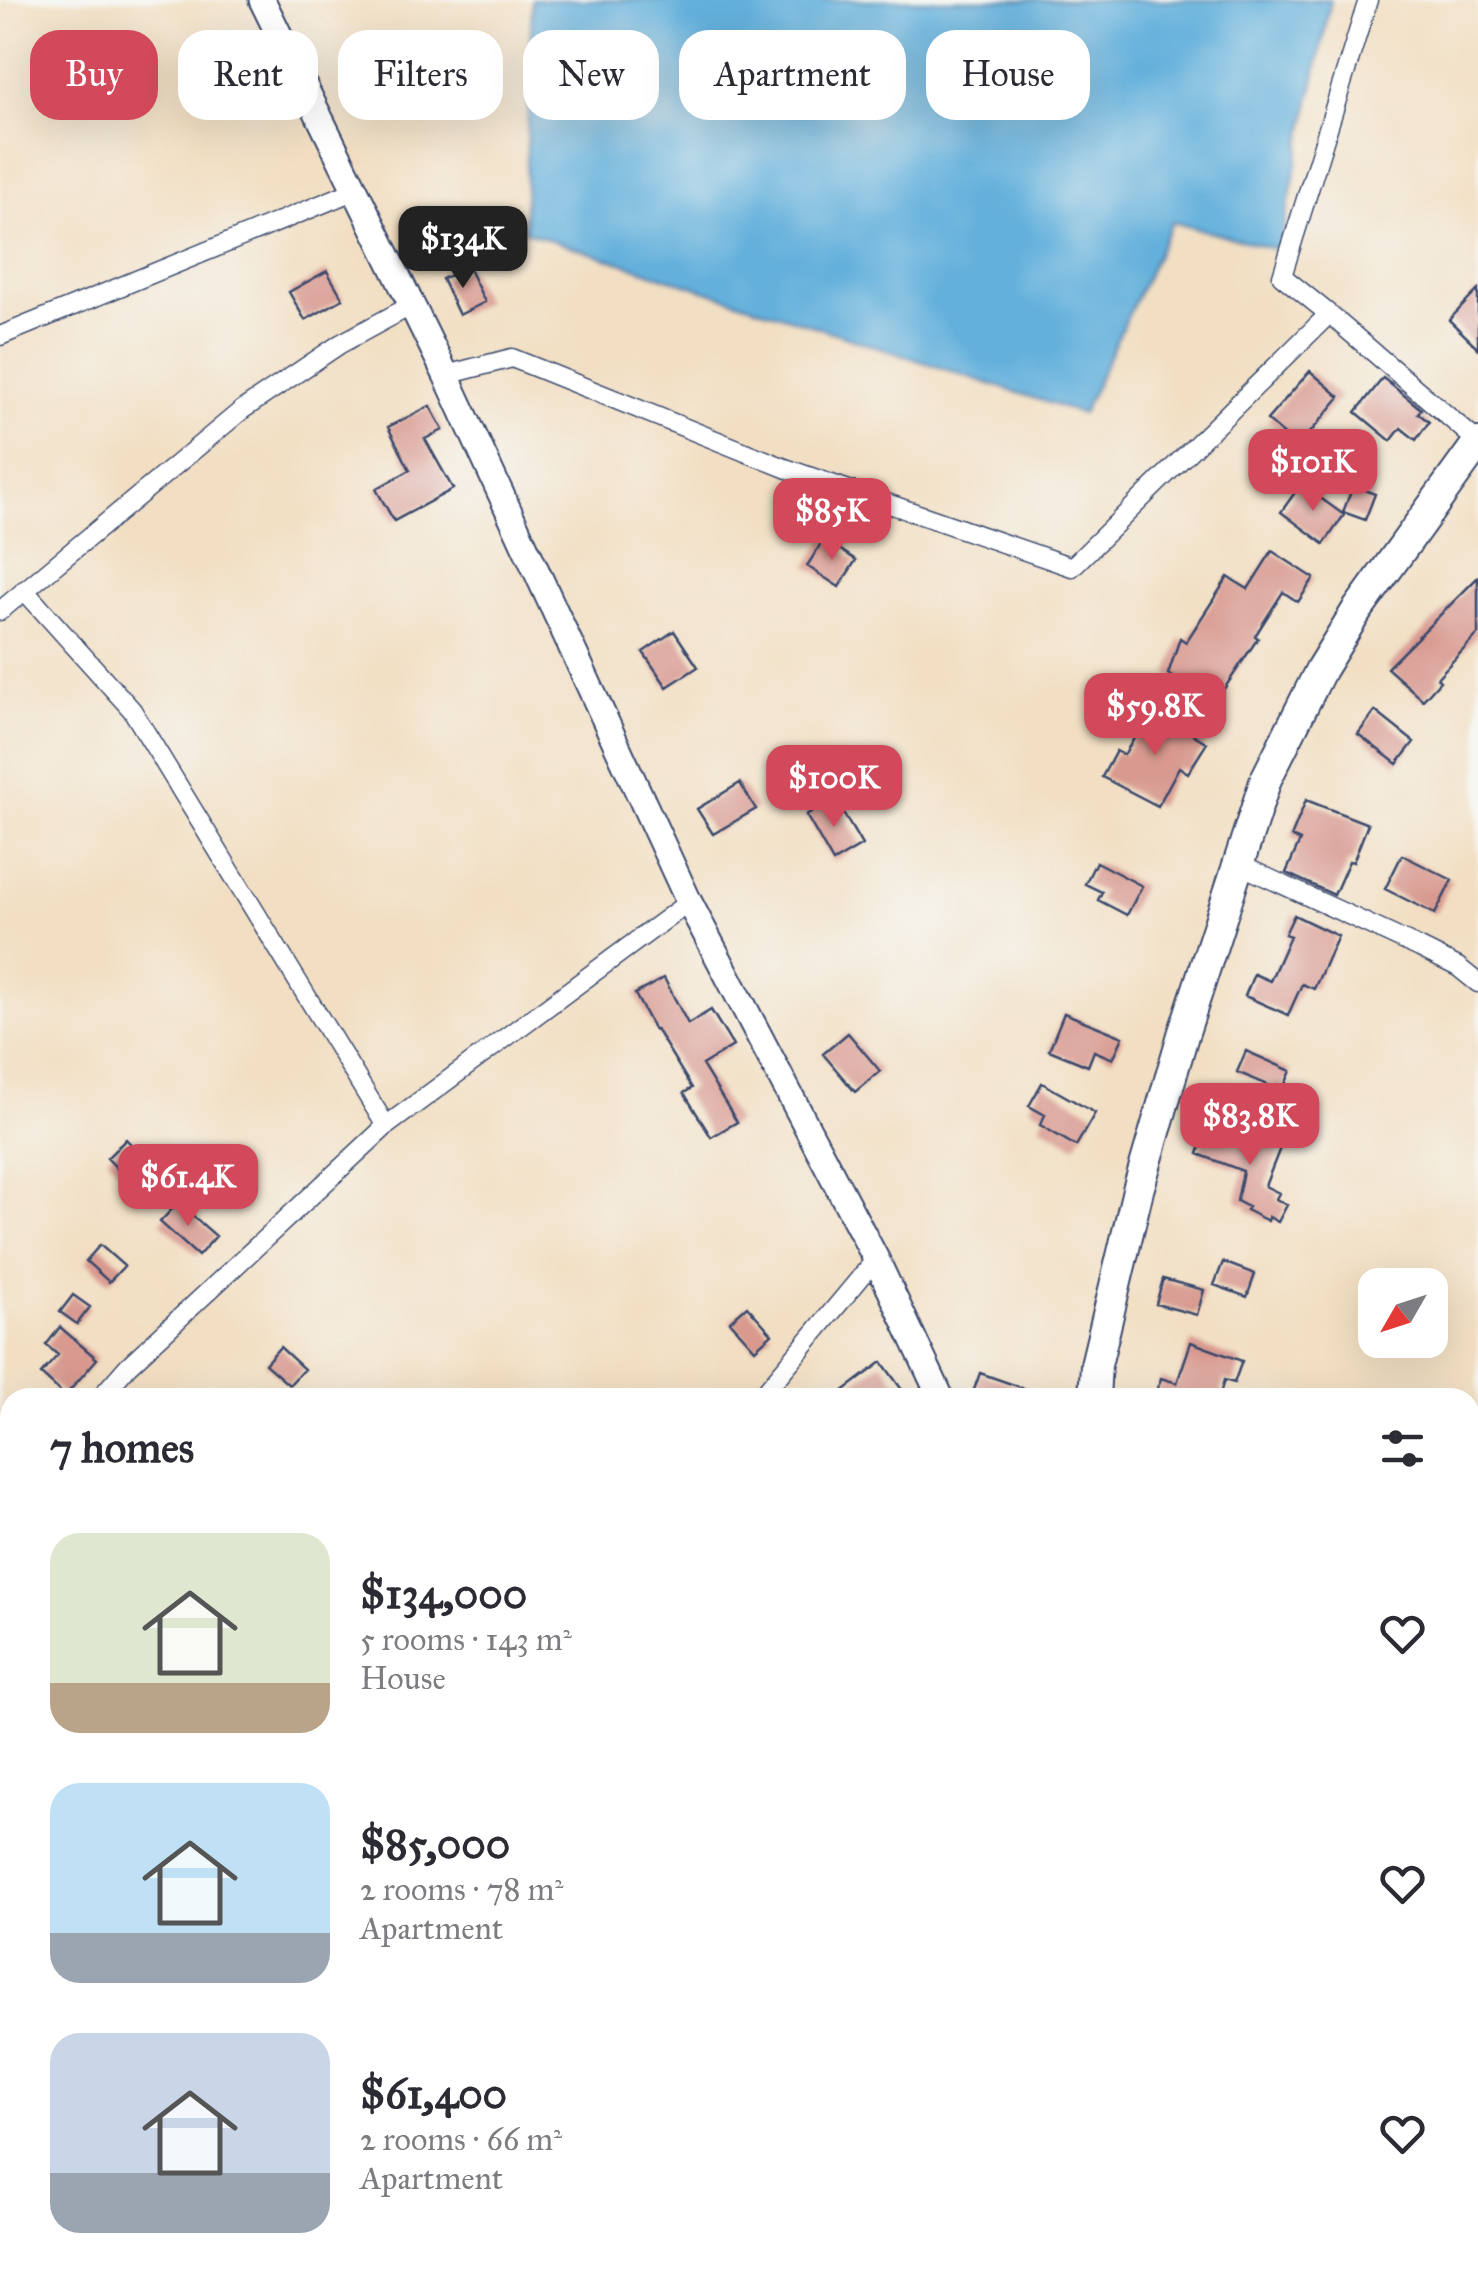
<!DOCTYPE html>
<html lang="en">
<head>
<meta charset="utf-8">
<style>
  :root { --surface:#fff; --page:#f2f2f3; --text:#2b2b33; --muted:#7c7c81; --accent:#d1495b }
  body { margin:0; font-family:"IM FELL Great Primer",serif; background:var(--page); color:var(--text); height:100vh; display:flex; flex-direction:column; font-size:38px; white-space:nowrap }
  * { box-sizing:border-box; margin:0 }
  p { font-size:32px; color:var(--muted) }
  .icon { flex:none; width:55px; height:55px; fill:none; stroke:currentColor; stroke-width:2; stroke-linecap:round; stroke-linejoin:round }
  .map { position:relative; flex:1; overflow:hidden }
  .drawer { position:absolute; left:0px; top:1388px; width:1480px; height:892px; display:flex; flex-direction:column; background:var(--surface); border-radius:30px 30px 0 0; box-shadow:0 10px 40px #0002 }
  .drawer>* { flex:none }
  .top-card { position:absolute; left:30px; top:30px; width:1420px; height:90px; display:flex; gap:20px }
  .needle { width:65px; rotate:231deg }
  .controls { position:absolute; left:1358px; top:1268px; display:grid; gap:20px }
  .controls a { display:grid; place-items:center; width:90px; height:90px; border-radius:20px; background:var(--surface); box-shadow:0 10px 40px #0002; font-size:50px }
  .price { position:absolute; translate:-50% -85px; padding:0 22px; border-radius:20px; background:var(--accent); color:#fff; font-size:32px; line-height:65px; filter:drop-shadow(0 2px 5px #0008) }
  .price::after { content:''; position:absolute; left:50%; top:60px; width:30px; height:22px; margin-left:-15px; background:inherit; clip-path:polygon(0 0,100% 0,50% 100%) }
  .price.current { background:#222; color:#fff }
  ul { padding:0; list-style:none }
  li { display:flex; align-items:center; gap:30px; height:250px; padding:0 50px }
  li span { display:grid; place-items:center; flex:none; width:280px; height:200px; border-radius:30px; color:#555 }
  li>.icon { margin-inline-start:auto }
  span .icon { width:120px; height:120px; fill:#fffc; stroke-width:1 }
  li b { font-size:42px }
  h2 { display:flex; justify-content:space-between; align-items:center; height:120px; padding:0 50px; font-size:42px }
  .pill { padding:0 35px; border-radius:30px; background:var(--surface); box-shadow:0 10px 40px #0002; font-size:35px; line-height:90px }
  .pill.current { background:var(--accent); color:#fff }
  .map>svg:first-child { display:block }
</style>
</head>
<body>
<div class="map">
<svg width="1478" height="2278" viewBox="0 0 1478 2278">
  <rect width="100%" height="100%" fill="#f6f6f2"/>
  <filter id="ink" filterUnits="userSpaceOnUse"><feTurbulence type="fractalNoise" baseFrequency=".01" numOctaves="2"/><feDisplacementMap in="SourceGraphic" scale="20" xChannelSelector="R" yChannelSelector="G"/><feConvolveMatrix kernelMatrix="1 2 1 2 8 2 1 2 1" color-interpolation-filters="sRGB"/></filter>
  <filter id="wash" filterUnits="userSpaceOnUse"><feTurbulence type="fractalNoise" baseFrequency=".0048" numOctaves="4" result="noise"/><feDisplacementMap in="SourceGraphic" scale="40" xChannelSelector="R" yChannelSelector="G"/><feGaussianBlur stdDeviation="2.25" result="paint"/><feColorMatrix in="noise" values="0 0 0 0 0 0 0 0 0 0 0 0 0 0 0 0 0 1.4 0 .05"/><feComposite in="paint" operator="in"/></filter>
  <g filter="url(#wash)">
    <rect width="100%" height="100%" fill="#f2dfc3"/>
    <path fill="#63b0dc" stroke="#3f709d" stroke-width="2.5" d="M532,0H1331L1279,250L1172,222L1082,414L524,231Z"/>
    <g id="blocks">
      <path fill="#d8998f" d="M468,267L485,302L459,315L442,279Z
        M327,271L343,299L305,320L289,292Z
        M1478,290V348L1449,320Z
        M1310,371L1340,397L1298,447L1267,420Z
        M1383,378L1421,409L1418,413L1429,422L1416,440L1401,428L1391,441L1356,412Z
        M430,406L443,430L425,439L453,489L394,521L376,489L410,470L388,427Z
        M1301,484L1344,515L1324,544L1281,512Z
        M1353,486L1375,494L1365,520L1343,512Z
        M824,539L856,560L839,587L807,566Z
        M1272,551L1314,578L1298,602L1283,592L1255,636L1258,638L1214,704L1168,674L1180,638L1186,642L1228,577L1248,589Z
        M1478,577V634L1437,678L1440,681L1423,700L1387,668Z
        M674,631L698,667L667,687L643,652Z
        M1152,709L1207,743L1188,773L1179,767L1158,806L1102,777L1116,751L1124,755Z
        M1375,711L1414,742L1397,764L1358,734Z
        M740,783L756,809L713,834L697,809Z
        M835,799L862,845L833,862L806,815Z
        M1306,800L1368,824L1353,862L1349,861L1334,895L1286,873L1300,841L1291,837Z
        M1402,855L1452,880L1435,914L1385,889Z
        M1096,862L1142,886L1127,915L1098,900L1102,892L1085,884Z
        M1294,915L1338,936L1314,989L1302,984L1288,1015L1245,996L1254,974L1270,981L1290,936L1285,934Z
        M664,978L688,1024L711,1010L733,1046L702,1065L737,1122L711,1137L684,1093L692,1088L656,1029L654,1030L635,994Z
        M1064,1013L1123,1037L1113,1059L1094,1051L1088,1066L1049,1050Z
        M848,1033L880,1071L855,1092L823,1054Z
        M1246,1051L1291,1071L1282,1091L1237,1072Z
        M1042,1083L1095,1113L1076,1146L1040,1125L1045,1115L1029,1106Z
        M1247,1124L1284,1138L1265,1186L1279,1193L1276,1199L1287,1205L1278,1222L1269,1217L1268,1221L1246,1210L1248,1207L1237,1201L1243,1171L1198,1154L1205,1132L1239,1145Z
        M126,1139L155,1169L136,1188L107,1158Z
        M178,1203L216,1236L198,1256L160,1222Z
        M100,1245L124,1266L109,1282L86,1261Z
        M1223,1262L1255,1274L1247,1297L1214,1285Z
        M1163,1279L1204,1290L1197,1315L1156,1304Z
        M73,1295L90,1307L77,1324L60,1312Z
        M747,1306L772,1334L755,1349L730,1321Z
        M60,1327L97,1359L65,1396L41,1374L58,1355L46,1345Z
        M1191,1342L1242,1361L1234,1383L1224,1380L1219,1398H1155L1161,1378L1177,1383Z
        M280,1347L304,1369L289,1385L265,1364Z
        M882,1362L908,1398H834Z
        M980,1373L1043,1395V1398H971Z"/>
    </g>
  </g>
  <g filter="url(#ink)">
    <use href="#blocks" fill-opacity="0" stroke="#3b496d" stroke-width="2.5"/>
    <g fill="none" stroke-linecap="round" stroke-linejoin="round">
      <defs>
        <path id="street" d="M1329,314L1478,442
          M0,336L356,190
          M446,375L512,358L785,468L1072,567L1329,314L1282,276L1368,0
          M24,590L132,710L386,1126
          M0,611L242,410L340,344L412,305
          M1238,864L1420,948L1458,967L1478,983
          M100,1398L128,1366L386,1126L689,902
          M760,1398L876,1259
          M0,1512L10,1500
          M1470,1767L1478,1764
          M0,2055L10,2048
          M1470,2176L1478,2181
          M1374,2270L1376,2278"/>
        <path id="secondary" d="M262,0L446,375L689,902L876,1259L941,1398"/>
        <path id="primary" d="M1094,1398L1096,1365L1138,1190L1183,1035L1266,779L1321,669L1356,612L1478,443
          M1149,2270L1150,2278"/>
      </defs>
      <use href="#street" stroke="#3b496d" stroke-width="21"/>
      <use href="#secondary" stroke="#3b496d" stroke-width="29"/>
      <use href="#primary" stroke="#3b496d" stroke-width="34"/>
      <path stroke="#3b496d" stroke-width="4" stroke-dasharray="8 8" stroke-linecap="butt" d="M260,2270L266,2278
        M661,2270L683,2278
        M586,2278L593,2270"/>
      <use href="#street" stroke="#fff" stroke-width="18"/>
      <use href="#secondary" stroke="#fff" stroke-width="25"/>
      <use href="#primary" stroke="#fff" stroke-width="30"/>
    </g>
  </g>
</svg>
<div class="controls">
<a><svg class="needle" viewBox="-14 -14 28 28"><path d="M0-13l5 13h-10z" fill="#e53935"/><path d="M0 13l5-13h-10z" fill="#7c7c81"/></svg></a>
</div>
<b class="price current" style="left:463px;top:291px">$134K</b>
<b class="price" style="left:1313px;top:514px">$101K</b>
<b class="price" style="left:832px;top:563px">$85K</b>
<b class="price" style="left:1155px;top:758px">$59.8K</b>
<b class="price" style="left:834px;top:830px">$100K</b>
<b class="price" style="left:1250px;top:1168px">$83.8K</b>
<b class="price" style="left:188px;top:1229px">$61.4K</b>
<div class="top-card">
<a class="pill current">Buy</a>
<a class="pill">Rent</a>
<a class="pill">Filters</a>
<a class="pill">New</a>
<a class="pill">Apartment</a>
<a class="pill">House</a>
</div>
<section class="drawer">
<h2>7 homes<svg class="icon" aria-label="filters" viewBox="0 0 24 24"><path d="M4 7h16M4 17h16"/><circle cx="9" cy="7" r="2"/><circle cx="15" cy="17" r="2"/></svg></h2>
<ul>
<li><span style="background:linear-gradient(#dfe7d0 75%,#b9a48a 0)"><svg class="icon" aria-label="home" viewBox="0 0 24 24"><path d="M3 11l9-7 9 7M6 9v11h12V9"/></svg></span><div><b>$134,000</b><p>5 rooms · 143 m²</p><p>House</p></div><svg class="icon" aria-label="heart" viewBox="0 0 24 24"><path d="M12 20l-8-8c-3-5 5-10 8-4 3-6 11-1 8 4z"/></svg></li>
<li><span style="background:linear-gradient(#bfe0f5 75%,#9aa5b1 0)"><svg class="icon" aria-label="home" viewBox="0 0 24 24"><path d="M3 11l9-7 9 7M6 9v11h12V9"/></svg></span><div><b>$85,000</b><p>2 rooms · 78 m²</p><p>Apartment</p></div><svg class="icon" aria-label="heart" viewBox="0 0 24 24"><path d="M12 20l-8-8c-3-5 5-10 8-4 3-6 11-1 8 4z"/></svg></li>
<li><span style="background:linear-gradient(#c9d6e8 70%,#9aa5b1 0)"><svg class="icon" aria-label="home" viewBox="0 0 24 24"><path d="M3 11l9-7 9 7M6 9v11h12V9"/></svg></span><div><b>$61,400</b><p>2 rooms · 66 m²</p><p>Apartment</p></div><svg class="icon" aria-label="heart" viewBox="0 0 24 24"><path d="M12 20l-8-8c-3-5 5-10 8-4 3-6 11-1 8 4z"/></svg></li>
</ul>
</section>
</div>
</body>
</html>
